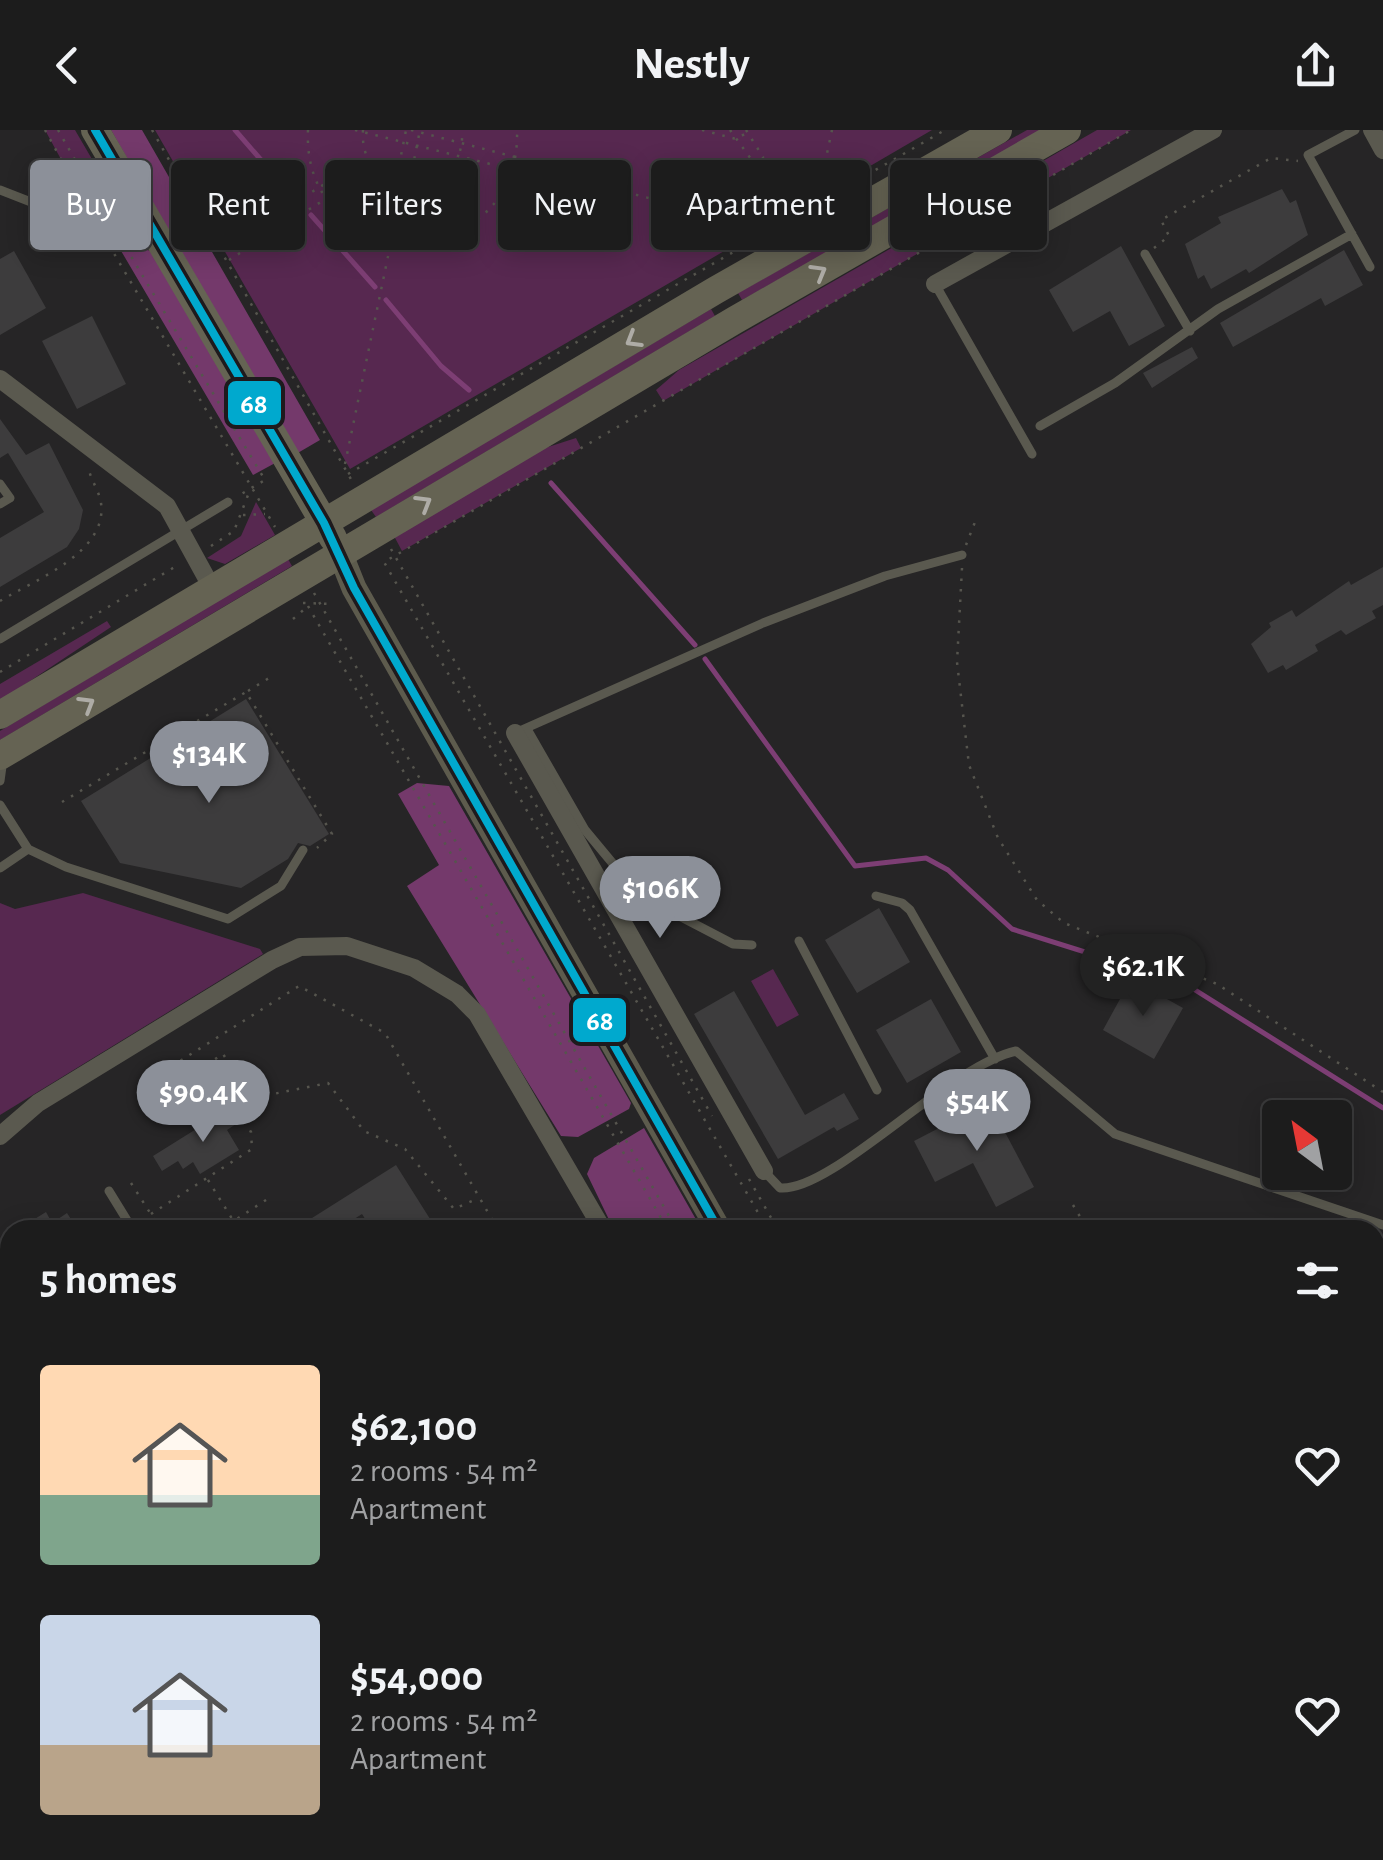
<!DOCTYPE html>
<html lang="en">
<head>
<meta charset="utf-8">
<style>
  :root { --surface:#1c1c1c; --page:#252525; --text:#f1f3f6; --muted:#a0a1a3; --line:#3a3a3b; --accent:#8c9099 }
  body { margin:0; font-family:"Alegreya Sans",sans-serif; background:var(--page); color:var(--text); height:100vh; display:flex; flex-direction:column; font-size:38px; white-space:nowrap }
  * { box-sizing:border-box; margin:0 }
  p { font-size:32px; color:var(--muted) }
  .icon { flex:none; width:55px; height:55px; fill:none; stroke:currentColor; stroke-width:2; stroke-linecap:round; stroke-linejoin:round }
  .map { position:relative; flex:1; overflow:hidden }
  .side { position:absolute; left:0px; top:1090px; width:1385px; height:640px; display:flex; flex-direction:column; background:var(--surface); border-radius:30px 30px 0 0; box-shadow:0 5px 25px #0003,0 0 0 2px var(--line) }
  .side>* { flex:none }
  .top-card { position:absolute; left:30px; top:30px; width:1325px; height:90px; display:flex; gap:20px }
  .needle { width:65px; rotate:328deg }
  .fabs { position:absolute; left:1262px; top:970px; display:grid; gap:20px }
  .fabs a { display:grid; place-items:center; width:90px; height:90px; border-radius:10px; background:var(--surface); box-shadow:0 5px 25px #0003,0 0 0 2px var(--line); font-size:50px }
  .price { position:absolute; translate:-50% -85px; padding:0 22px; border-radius:35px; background:var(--accent); color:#fff; font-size:32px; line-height:65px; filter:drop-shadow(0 2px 5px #0008) }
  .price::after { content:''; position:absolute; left:50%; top:60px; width:30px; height:22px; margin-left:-15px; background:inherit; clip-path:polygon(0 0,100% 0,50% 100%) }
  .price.current { background:#222; color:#fff }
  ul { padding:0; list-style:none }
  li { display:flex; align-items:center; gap:30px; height:250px; padding:0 40px }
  li span { display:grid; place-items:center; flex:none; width:280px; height:200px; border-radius:10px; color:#555 }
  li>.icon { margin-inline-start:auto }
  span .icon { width:120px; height:120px; fill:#fffc; stroke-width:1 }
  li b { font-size:42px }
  h2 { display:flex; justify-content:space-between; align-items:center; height:120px; padding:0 40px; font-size:42px }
  .pill { padding:0 35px; border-radius:10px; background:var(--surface); box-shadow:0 5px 25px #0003,0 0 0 2px var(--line); font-size:35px; line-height:90px }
  .pill.current { background:var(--accent); color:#fff }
  header { display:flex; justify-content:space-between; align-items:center; height:130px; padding:0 40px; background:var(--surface); font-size:45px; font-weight:700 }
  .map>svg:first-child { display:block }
</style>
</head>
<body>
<header><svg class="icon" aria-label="back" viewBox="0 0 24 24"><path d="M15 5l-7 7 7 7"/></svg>Nestly<svg class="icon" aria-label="share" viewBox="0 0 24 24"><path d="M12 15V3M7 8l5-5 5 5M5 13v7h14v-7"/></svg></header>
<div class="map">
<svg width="1383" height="1730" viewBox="0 0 1383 1730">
  <rect width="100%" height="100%" fill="#262526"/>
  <path fill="#572850" d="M45,0H75L131,96L93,88Z
    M155,0H932L350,339Z
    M1027,0H1046L742,170L738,163Z
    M1097,0H1131L663,271L656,260L679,240Z
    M711,179L715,186L376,387L371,380Z
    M576,308L581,318L402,421L394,406L545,318Z
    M256,372L275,405L225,434L207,428L241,406Z
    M288,429L292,436L0,610V601Z
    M107,491L111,497L0,571V554Z
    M83,763L260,819L263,824L0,985V773L15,779Z
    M773,839L799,885L777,897L751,851Z
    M0,1542L10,1546V1720H175L158,1730H0Z"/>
  <path fill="#74396b" d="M111,0H142L320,310L296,324Z
    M117,114L152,121L277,332L253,345Z
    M417,653L449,656L631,973L629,979L578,1007L561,1006L407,756L439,735L398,664Z
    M644,998L702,1100H614L587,1044L594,1028Z"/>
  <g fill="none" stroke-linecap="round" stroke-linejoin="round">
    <path stroke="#7d3e74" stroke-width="5" d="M235,0L294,68
      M300,74L304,77
      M311,85L375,157
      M386,170L441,236L469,260
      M551,353L695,515
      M705,529L855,736L926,728L948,740L1012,799L1184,853L1383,978"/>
  </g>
  <path fill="#3d3c3d" d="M1282,59L1290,73L1296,70L1308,105L1249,143L1246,139L1211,159L1204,145L1198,149L1185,114L1221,93L1218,87Z
    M1121,116L1165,196L1129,216L1110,181L1073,202L1049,160Z
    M1344,120L1363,155L1325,176L1321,168L1233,217L1220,193Z
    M14,121L46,178L0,205V129Z
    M92,186L126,254L77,279L42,211Z
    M1192,217L1198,228L1152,258L1143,243Z
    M0,289L26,325L49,313L83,380L79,399L67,417L0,457V408L44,382L8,323L0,328Z
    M1383,437V475L1372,481L1376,488L1346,505L1341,500L1315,515L1318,521L1286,540L1283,535L1268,543L1251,514L1271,497L1269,493L1292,480L1296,487L1349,451L1351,455Z
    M246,569L329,704L310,716L298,713L288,729L241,758L120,733L81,671Z
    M879,778L910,832L857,863L825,810Z
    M1131,849L1183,878L1154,929L1103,900Z
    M734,861L805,985L844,963L859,989L837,1001L834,997L778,1029L694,884Z
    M931,869L961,922L907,953L876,900Z
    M989,972L1034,1057L996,1077L973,1033L935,1052L914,1011Z
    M233,976L242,990L227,1000L239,1020L200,1044L193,1032L183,1039L178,1031L162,1041L153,1026Z
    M396,1035L437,1100H372L362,1084L337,1100H293Z
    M46,1082L52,1093L67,1083L78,1100H17Z"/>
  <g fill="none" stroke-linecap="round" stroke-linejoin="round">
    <path stroke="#56554e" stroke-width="2.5" stroke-dasharray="2.5 8" stroke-linecap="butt" d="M45,0L90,82
      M58,0L109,89
      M152,0L352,351
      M308,0C301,147 522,147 517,0
      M355,0L510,39
      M363,0C358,74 467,73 462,0
      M411,0L515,27
      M702,0L736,9L748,2
      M730,0L793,87
      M746,0L763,27L762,37
      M514,33L733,90
      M825,33L832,0
      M385,107L406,0
      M398,111L420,0
      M109,115L275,397
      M223,117L365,29
      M742,117C712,42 796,0 849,54
      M126,118L265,350L238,366
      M1154,118L1169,106L1161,90L1271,28L1298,31
      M229,130L373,39
      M345,334L391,112
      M348,344L945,0
      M243,385L265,384
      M966,415L975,392
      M211,416L234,401L250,360
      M391,419L712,986
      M962,438L957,532L969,635L998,708L1037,770L1064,793L1217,854L1383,962
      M314,463L677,1100
      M0,471C34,450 108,423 101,373C99,360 90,349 88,336
      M303,473L333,474
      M308,476L668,1100
      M293,489L307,477
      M0,542L178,435
      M248,561L269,548
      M62,672L246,562L332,704L317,718
      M259,944L192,986L145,953L299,856L385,903L498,1100
      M211,974L192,944L223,924L242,954L258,967L328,953L364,1001L405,1019L454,1079L479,1068
      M749,1049L778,1100
      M208,1050L239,1100
      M131,1053L161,1100
      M1073,1075L1088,1100
      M151,1084L252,1019L251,1002L227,964
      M220,1100L269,1068
      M768,1100L384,432L1131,0
      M0,1259L10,1271
      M0,1308L10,1318
      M0,1350L10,1365
      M0,1452L7,1463
      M1375,1565L1383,1575
      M1006,1720L1011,1730
      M1020,1720L1026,1730
      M1121,1720L1127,1730
      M1133,1720L1139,1730"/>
    <path stroke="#5a594f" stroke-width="9" d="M1355,0L1308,25L1370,137
      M0,60L100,99L153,113
      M1145,124L1190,201
      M935,154L1032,324
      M1040,296L1115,253L1218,179L1352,104
      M0,354L10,368L0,374
      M0,509L228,372
      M527,599L585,700L639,765L733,814L752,815
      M515,603L763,493L885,446L962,425
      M0,651L3,629
      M0,675L28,719L66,737L228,789L281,756L303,720
      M0,738L28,719
      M876,766L902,773L910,780L995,929
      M799,811L877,960
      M764,1041L780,1058C833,1062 948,936 1016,921L1115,1004L1383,1095
      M109,1061L133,1100
      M0,1394L10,1411
      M0,1428L10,1422
      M458,1730L466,1720
      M706,1730L710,1725
      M818,1730L829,1720"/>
    <path stroke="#5a594f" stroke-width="18" d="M1372,0L1383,20
      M935,154L1213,0
      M0,249L167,376L212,458
      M515,603L764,1041
      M0,1006L38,973L272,830L300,817L347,816L414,838L457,864L477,884L603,1100
      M0,1478L10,1485
      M0,1523L10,1531
      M424,1720L437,1730"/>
    <path stroke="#5d5b4d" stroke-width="25" d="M340,423L354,458L719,1100
      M1071,1720L1077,1730"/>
    <path stroke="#656353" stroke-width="28" d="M95,0L333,408
      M0,585L716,160L998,0
      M0,626L735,190L1067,0"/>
    <defs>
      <path id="bus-1" d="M95,0L324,393L354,458L719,1100"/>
    </defs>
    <use href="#bus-1" stroke="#1e1a1d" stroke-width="15"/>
    <use href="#bus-1" stroke="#00a9ce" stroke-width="8"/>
  </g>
  <defs><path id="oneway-chevron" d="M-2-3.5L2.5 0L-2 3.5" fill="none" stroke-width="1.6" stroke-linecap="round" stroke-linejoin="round" transform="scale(2.5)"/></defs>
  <g stroke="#aeaca6">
    <use href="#oneway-chevron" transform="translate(819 142) rotate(-30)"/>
    <use href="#oneway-chevron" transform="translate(633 210) rotate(149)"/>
    <use href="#oneway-chevron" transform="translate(424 373) rotate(-31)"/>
    <use href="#oneway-chevron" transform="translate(87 574) rotate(-31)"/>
  </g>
  <g stroke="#1e1a1d" stroke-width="4">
    <rect x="226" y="249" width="57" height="48" rx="10" fill="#00a9ce"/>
    <rect x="571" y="866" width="57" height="48" rx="10" fill="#00a9ce"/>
  </g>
  <g font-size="28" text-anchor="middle" font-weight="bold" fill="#fff">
    <text x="254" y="283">68</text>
    <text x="600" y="900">68</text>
  </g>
</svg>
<div class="fabs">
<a><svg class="needle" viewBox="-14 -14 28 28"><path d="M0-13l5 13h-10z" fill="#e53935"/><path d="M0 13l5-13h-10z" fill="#a0a1a3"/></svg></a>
</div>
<b class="price" style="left:209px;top:676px">$134K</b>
<b class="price" style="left:660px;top:811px">$106K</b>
<b class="price current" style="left:1143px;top:889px">$62.1K</b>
<b class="price" style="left:203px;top:1015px">$90.4K</b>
<b class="price" style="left:977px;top:1024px">$54K</b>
<div class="top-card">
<a class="pill current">Buy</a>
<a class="pill">Rent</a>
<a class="pill">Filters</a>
<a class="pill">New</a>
<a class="pill">Apartment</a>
<a class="pill">House</a>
</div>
<section class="side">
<h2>5 homes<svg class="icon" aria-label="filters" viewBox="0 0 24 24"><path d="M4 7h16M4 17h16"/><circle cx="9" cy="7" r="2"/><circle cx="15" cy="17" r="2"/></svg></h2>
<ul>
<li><span style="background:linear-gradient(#ffd9b3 65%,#7fa58c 0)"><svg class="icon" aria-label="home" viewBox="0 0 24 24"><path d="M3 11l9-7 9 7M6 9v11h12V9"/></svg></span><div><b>$62,100</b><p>2 rooms · 54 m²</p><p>Apartment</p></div><svg class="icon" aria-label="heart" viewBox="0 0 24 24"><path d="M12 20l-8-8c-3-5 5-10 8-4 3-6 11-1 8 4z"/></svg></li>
<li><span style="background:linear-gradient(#c9d6e8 65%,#b9a48a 0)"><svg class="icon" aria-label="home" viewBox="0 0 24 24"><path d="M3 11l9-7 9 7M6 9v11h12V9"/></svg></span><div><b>$54,000</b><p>2 rooms · 54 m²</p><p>Apartment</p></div><svg class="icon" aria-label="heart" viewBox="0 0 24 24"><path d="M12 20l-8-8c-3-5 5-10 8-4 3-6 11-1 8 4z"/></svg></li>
</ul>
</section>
</div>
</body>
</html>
